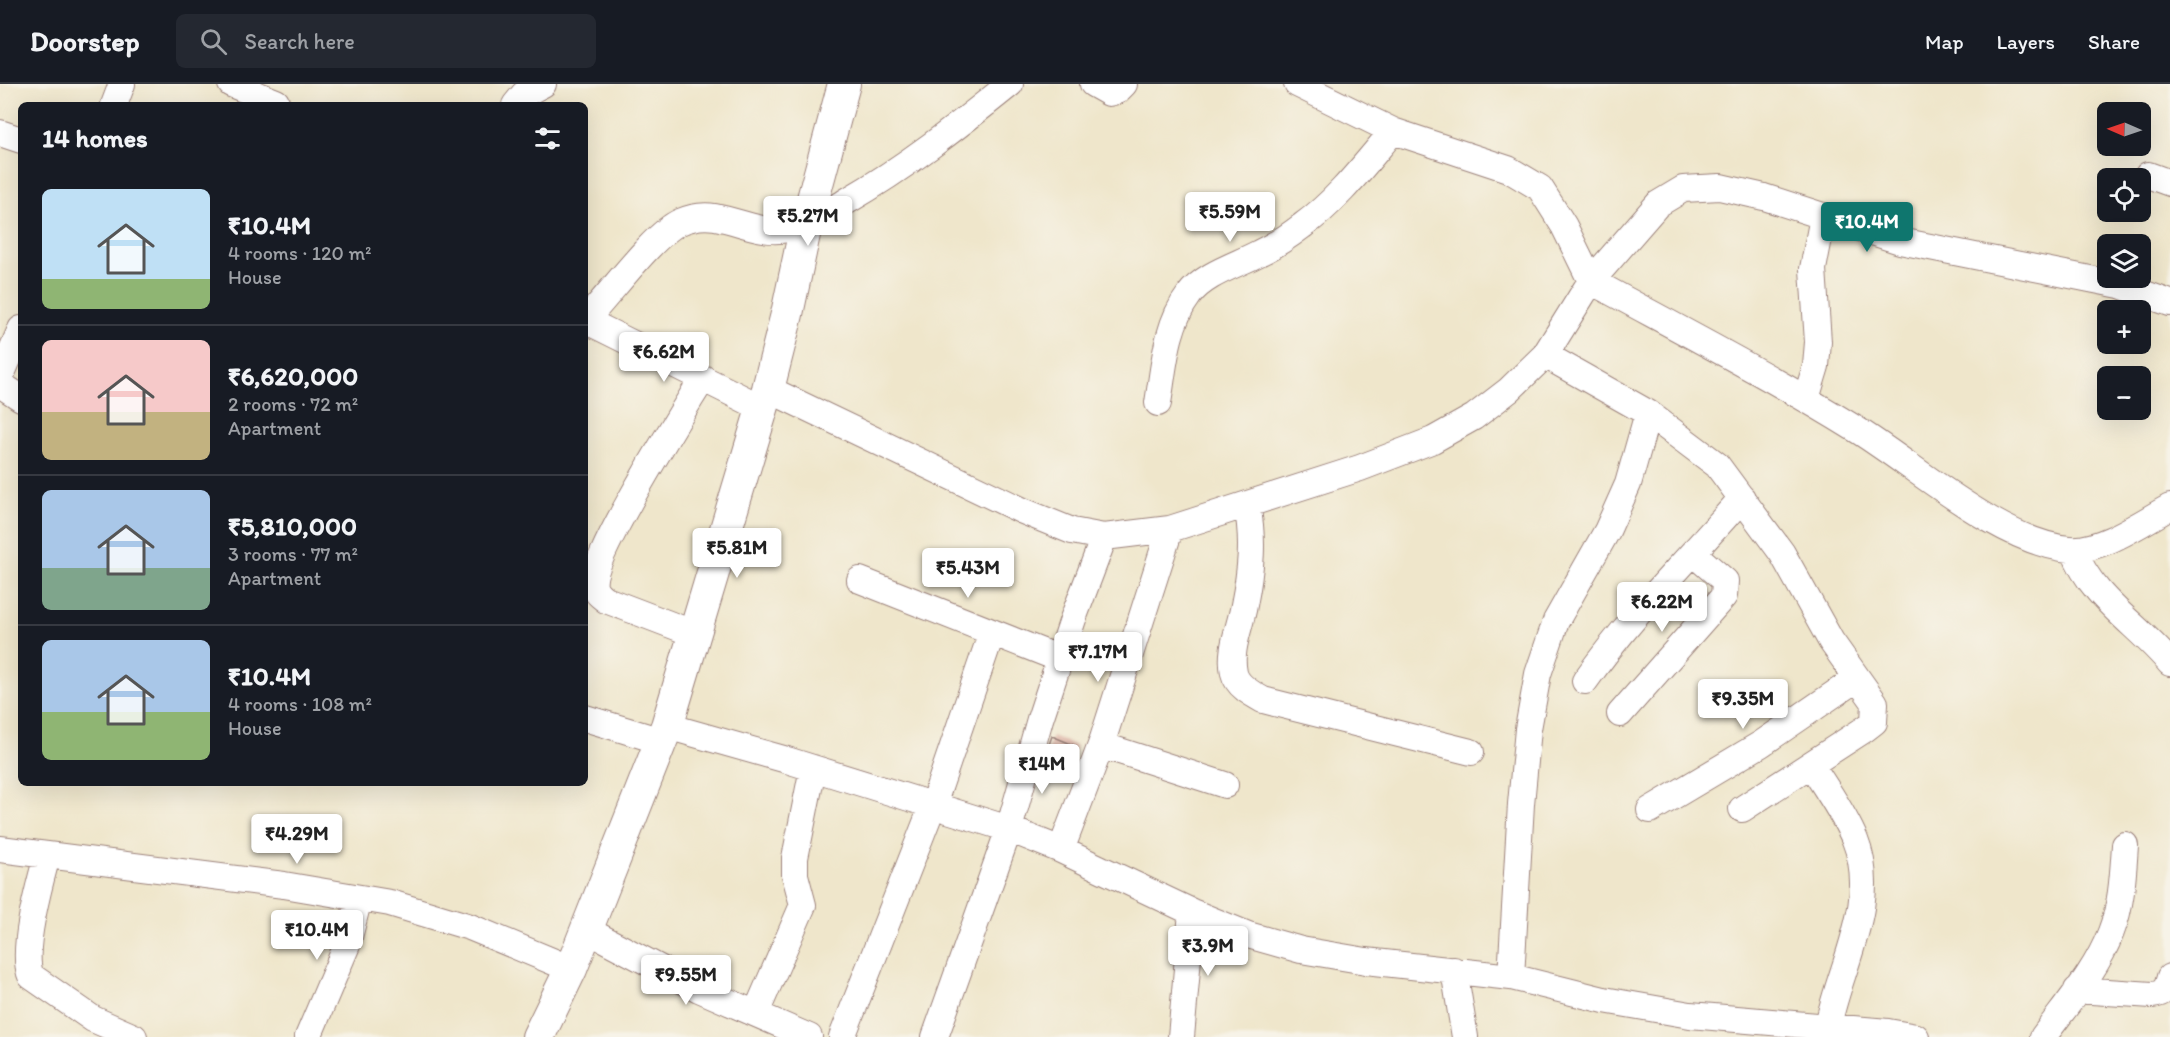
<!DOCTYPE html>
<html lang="en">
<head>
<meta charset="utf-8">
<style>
  :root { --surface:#171b24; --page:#242831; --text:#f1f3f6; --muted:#9ea1a6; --line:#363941; --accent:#0f766e }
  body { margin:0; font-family:Itim,sans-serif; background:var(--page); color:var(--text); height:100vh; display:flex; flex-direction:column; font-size:22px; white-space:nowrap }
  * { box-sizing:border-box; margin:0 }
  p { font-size:20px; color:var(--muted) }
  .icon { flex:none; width:33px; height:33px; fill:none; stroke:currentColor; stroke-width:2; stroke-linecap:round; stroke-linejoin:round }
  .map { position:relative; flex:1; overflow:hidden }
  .side { position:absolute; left:18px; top:18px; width:570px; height:684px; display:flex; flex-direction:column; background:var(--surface); border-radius:9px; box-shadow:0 6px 24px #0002 }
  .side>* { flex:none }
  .needle { width:39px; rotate:272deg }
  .controls { position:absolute; left:2097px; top:18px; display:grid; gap:12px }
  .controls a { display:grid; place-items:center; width:54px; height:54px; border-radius:9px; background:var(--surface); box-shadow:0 6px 24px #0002; font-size:30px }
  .price { position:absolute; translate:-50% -51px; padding:0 14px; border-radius:6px; background:#fff; color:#222; font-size:20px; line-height:39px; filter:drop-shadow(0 2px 3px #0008) }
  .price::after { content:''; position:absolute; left:50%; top:36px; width:18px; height:14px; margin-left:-9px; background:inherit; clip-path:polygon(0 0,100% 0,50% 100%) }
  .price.active { background:var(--accent); color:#fff }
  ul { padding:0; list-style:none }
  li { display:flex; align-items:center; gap:18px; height:150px; padding:0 24px }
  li+li { border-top:2px solid var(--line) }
  li span { display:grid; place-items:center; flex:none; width:168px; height:120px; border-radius:9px; color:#555 }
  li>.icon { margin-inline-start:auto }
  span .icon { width:72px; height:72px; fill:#fffc; stroke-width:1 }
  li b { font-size:26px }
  h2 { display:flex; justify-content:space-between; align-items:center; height:72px; padding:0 24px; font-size:26px }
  header { display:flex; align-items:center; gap:36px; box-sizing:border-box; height:84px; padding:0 30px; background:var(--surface); border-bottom:2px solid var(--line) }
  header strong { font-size:28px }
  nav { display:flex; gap:33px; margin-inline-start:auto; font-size:21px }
  .search { width:420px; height:54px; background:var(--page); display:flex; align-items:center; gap:15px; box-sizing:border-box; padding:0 21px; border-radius:9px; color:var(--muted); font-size:22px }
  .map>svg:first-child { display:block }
</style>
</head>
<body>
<header>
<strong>Doorstep</strong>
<div class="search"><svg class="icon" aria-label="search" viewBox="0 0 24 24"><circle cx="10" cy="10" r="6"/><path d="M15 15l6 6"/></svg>Search here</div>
<nav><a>Map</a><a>Layers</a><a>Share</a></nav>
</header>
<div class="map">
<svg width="2170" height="953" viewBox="0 0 2170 953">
  <rect width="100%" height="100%" fill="#f7f3e8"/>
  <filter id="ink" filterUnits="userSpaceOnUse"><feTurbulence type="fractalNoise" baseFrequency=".0167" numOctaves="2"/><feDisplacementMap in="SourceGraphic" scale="12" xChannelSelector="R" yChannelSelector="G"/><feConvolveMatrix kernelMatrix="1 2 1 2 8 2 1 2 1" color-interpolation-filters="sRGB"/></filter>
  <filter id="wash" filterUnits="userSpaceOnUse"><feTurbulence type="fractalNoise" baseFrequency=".008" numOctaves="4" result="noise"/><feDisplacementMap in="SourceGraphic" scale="24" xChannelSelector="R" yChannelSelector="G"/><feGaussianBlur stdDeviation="1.35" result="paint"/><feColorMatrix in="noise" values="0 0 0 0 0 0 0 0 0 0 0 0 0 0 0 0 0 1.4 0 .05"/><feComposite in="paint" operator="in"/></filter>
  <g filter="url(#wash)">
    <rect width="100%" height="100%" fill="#efe6cb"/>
    <g id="blocks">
      <path fill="#d29587" d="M1052,652L1076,662L1069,682L1045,672Z"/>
    </g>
  </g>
  <g filter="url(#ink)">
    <use href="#blocks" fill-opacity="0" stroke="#9c827b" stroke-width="1.5"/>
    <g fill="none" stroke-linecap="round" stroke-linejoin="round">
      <defs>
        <path id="minor" d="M231,0L276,18
          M1093,0L1109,9L1117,7L1124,0
          M1297,0L1393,47L1508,85L1540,104L1564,142L1591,197L1658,120L1683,105L1720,103L1764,113L1900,157L2120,201L2170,219
          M114,21L122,0
          M515,21L524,10L543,0
          M0,49L21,56
          M2148,91L2170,99
          M585,236C609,212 653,150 680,138C691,133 703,131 715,133C749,139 766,154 804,141C819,136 834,125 847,117C906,83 958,42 1010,0
          M585,236L762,324
          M1545,271L1648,329L1717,381L1782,469L1831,557L1875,619L1874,638L1865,645L1742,725
          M0,294L21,245
          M0,300L21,314
          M768,305L1023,427L1072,447L1104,453L1170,445L1360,384L1433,356L1474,333L1509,306L1545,271L1591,197C1679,245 1768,291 1854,344C1913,380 2002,460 2070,465C2100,468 2144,437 2170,423
          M1806,315L1816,282L1818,258L1813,185L1823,133
          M1158,319C1164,283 1166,241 1189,211C1204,190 1237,181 1259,169C1274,162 1289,152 1302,142C1337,117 1365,80 1393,47
          M1247,421C1254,456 1251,486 1244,521C1240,544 1229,565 1234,589C1237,602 1252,610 1263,616L1471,668
          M2074,466C2090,513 2140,542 2170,579
          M860,496L1060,575
          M695,550L606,516C601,512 596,509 594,502C589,475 684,326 703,294
          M1585,597C1632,530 1689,475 1742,414
          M1620,630L1724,512L1725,497L1694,470
          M585,634L661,657
          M667,642L787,676L1009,745L1061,766L1192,828L1248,851L1301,866L1366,877L1511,893L1604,916L1690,931L1888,948L1916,953
          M1101,661L1225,701
          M1811,680C1825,704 1844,729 1855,756C1880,818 1840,881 1828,942
          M1650,726L1761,660L1856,595
          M0,765L284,801L390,819L470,843L571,885
          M1061,766L1101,661L1170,445
          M47,772C40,798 20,868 31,892L93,935L134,953
          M585,845L699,905L809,953
          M1454,886L1465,953
          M1511,893L1521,720L1528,645L1538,590L1556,537L1607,447L1628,400L1648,329
          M2077,906L2152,911C2164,910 2167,905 2170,893
          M756,929L803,821L795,791V774L813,684
          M308,953L347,861L359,814
          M842,953L933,721L992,548
          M935,953L1009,745L1040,635L1073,535L1104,453
          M1181,953L1192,828
          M2043,953C2067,920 2097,886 2111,848C2122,820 2123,790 2125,761"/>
        <path id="major" d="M538,953L571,885L667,642L768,305L787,230L806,141L844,0"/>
      </defs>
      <use href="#minor" stroke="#9c827b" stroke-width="28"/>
      <use href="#major" stroke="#9c827b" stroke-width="34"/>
      <use href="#minor" stroke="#fff" stroke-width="26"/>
      <use href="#major" stroke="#fff" stroke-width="32"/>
    </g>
  </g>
</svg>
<div class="controls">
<a><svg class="needle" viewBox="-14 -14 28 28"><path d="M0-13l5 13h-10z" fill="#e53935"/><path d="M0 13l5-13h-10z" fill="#9ea1a6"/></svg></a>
<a><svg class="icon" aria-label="locate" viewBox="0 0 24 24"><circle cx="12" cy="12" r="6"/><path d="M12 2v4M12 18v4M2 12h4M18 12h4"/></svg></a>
<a><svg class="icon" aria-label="layers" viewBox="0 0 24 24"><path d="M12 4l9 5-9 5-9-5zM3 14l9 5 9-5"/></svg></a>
<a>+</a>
<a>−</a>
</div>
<b class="price" style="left:1230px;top:159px">₹5.59M</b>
<b class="price" style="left:808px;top:163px">₹5.27M</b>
<b class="price active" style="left:1867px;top:169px">₹10.4M</b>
<b class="price" style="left:664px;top:299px">₹6.62M</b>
<b class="price" style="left:737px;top:495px">₹5.81M</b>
<b class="price" style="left:968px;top:515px">₹5.43M</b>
<b class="price" style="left:1662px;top:549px">₹6.22M</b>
<b class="price" style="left:1098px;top:599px">₹7.17M</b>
<b class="price" style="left:1743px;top:646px">₹9.35M</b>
<b class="price" style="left:1042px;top:711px">₹14M</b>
<b class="price" style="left:297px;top:781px">₹4.29M</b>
<b class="price" style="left:317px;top:877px">₹10.4M</b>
<b class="price" style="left:1208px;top:893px">₹3.9M</b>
<b class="price" style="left:686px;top:922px">₹9.55M</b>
<section class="side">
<h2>14 homes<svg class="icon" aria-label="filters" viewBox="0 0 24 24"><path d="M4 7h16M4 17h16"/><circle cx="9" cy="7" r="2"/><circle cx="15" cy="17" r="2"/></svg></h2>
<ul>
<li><span style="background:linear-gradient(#bfe0f5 75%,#8fb573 0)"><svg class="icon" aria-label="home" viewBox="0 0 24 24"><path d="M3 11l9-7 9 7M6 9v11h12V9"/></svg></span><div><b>₹10.4M</b><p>4 rooms · 120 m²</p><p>House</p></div></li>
<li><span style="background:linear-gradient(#f6c9c9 60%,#c2b280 0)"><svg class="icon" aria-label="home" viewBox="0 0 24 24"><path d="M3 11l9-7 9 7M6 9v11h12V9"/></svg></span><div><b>₹6,620,000</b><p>2 rooms · 72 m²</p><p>Apartment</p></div></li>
<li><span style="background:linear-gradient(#a9c7e8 65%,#7fa58c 0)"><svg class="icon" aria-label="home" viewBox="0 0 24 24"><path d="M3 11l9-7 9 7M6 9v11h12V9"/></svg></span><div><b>₹5,810,000</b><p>3 rooms · 77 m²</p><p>Apartment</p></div></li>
<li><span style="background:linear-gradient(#a9c7e8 60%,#8fb573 0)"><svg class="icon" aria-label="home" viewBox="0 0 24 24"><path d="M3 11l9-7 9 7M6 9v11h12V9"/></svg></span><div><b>₹10.4M</b><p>4 rooms · 108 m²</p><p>House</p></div></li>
</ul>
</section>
</div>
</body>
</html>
